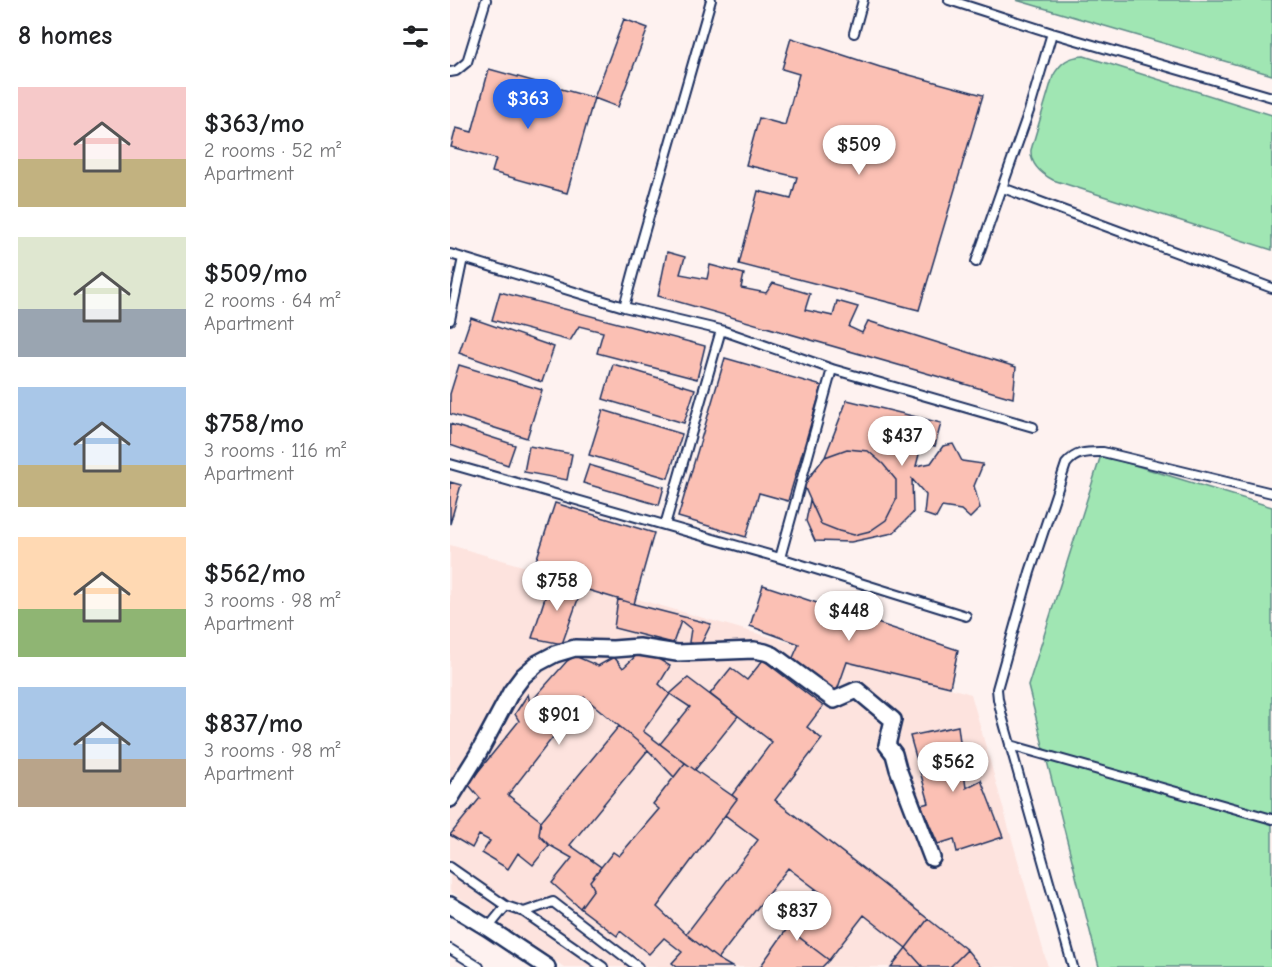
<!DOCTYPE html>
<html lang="en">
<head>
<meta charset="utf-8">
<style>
  :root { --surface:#fff; --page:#f2f2f2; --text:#202124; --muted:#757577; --accent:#2563eb }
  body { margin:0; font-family:"Comic Neue",sans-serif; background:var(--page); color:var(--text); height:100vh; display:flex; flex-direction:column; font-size:22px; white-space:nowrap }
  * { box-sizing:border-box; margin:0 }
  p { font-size:20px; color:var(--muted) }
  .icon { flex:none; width:33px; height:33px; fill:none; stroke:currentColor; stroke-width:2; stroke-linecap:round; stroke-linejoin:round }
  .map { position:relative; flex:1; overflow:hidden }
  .panel { display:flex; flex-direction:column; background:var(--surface); width:450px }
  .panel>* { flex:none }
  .price { position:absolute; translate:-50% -51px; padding:0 14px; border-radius:21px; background:#fff; color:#222; font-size:20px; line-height:39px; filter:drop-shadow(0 2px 3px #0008) }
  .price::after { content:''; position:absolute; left:50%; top:36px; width:18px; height:14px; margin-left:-9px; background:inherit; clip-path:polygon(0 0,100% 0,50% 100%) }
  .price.on { background:var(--accent); color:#fff }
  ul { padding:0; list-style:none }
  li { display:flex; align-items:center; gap:18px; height:150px; padding:0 18px }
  li span { display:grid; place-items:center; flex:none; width:168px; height:120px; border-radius:0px; color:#555 }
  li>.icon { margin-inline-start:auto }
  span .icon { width:72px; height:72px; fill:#fffc; stroke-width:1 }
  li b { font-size:26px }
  h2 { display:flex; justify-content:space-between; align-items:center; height:72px; padding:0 18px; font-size:26px }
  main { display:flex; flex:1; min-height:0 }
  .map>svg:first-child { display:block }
</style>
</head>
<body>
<main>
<section class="panel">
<h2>8 homes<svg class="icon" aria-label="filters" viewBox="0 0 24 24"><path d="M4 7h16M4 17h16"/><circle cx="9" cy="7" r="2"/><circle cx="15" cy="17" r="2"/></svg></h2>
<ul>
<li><span style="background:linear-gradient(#f6c9c9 60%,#c2b280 0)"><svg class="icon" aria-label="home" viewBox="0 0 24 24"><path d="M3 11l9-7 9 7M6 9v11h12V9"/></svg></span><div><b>$363/mo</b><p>2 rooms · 52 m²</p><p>Apartment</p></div></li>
<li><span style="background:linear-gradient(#dfe7d0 60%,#9aa5b1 0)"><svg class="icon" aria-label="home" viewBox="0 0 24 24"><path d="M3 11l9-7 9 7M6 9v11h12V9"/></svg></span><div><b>$509/mo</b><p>2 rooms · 64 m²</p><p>Apartment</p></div></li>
<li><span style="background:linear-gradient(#a9c7e8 65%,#c2b280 0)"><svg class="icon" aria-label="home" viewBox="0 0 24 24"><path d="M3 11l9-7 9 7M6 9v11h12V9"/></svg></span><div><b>$758/mo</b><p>3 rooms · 116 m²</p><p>Apartment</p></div></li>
<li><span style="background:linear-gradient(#ffd9b3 60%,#8fb573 0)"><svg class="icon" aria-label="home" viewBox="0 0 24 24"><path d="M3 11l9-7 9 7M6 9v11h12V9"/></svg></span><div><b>$562/mo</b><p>3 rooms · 98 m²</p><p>Apartment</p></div></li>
<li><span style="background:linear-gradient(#a9c7e8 60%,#b9a48a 0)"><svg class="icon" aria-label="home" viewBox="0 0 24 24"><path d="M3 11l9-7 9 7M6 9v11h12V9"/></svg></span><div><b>$837/mo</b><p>3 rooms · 98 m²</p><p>Apartment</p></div></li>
</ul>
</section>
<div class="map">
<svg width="822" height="967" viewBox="0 0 822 967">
  <rect width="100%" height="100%" fill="#fef2f0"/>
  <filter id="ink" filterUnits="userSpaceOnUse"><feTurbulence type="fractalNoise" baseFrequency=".0167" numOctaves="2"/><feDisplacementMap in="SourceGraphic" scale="12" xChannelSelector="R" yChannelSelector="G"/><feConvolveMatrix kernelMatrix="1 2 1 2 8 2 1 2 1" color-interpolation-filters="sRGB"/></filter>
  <g filter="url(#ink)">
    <path fill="#fde3de" d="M0,545L323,638H328L331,640L521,694L598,967H114L0,891Z"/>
    <path fill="#a0e6b3" stroke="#5e8a88" stroke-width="1.5" d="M566,0H822V75Z
      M634,56L822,115V250L603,180C592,174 580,165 581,150L603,76C611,62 618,57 634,56Z
      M651,455L822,507V967H649L578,686Z"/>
    <path fill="#fbc0b4" stroke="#1b2f5e" stroke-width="1.5" d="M174,19L198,28L168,107L144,98Z
      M341,38L430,67L533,95L469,310L289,264L308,191L341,199L347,177L296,165L309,118L335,125L349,74L332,69Z
      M39,69L144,98L117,193L42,172L46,159L1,147L6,128L22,132Z
      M217,252L235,257L230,274L257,279L260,265L294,274L291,288L316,293L323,283L360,294L355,310L383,316L387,301L408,307L399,327L412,333L418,321L566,367L563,398L208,296Z
      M50,292L255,346L247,379L147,353L153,332L129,326L120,341L42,320Z
      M21,318L104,347L92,382L9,353Z
      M275,358L372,386L338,501L309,493L296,537L228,517Z
      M163,364L245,389L234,423L153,399Z
      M9,365L92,390L77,438L0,414V394Z
      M397,400L491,423L485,446L472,443L466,466L481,463L493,446L503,444L512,461L533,464L524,486L530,508L520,518L511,510L492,507L486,518L474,514L476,495L462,479L463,513L443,533L401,542L365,541L356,521L360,500L371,524L389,531L404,535L420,531L436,520L446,500V480L433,464L418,451L397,449L375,457Z
      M153,410L232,434L218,478L139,455Z
      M0,424L65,445L58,465L0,445Z
      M79,446L122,454L117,480L74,472Z
      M397,449L418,451L433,464L446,480V500L436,520L420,531L404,535L389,531L371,524L354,486L363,472L375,457Z
      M139,465L214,487L209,505L133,483Z
      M0,482L11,485L0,524Z
      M105,503L204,533L184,604L82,573Z
      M101,579L132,588L112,644L82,638Z
      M313,585L508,650L500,687L397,662L385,696L342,660L349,644L300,626Z
      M168,599L184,604L261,624L249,648L239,642L241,629L231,621L223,643L164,628Z
      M190,652L205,657L220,666L209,684L220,694L193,731L235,763L224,777L198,750L134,697L58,795L91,821L89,835L99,845L83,865L68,853L58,869L32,853L40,841L29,835L22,848L0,835L30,798L18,784L69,721L65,714L78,694L80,703L117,661L125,656L148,666L164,657L173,668Z
      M313,660L373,706L357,727L372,739L325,800L478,919L456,948L414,915L379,960L345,934L375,896L338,868L268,959L236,934L308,840L275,815L287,799L282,795L322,742L260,694L281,668L297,680Z
      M238,678L288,716L245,770L210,744L240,707L220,694Z
      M169,726L198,750L120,845L151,867L140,881L144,889L130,908L102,883L122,858L99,845L89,835L91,821Z
      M508,726L516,788L531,780L553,837L507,852L504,839L488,844L471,805L479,803L460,736Z
      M235,763L287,799L207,907L236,934L268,959L282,967H227L222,963L232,952L214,938L199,954L170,931L167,936L130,908L144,889L140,881L163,852L169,856L209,809L203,804Z
      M365,889L375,896L345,934L379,960L372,967H310Z
      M478,919L517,950L500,967H473L456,948Z
      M456,948L473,967H441Z
      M517,950L531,967H500Z"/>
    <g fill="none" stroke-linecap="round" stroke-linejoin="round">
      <defs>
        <path id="lane" d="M499,0L602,33L822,97
          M404,33L413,0
          M0,72L6,71L17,62L36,0
          M553,188L822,288
          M0,254L174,307L271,330L382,369L330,558L516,616
          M526,262L579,111L602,33
          M174,307L191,244L261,0
          M0,320L13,258
          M382,369L583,427
          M0,464L330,558
          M215,525L271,330
          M560,745L822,819
          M0,867L56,906L74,912L153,967
          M74,912L103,902L188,967
          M38,928L56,906
          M0,949L29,967
          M623,967L552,716L548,699L547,689L580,572L616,464C626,451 638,452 653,452L822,493"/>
        <path id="street" d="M0,799L28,754L61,692L73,676L88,663L105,654L125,648L163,649L189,647L227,653L304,650L315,652L323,655L384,700L407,690L443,720L437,745L444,754L448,769L482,858
          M0,905L38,928L97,967"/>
      </defs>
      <use href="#lane" stroke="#1b2f5e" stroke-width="12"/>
      <use href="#street" stroke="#1b2f5e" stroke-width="20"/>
      <use href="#lane" stroke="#fff" stroke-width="8"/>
      <use href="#street" stroke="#fff" stroke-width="15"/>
    </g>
  </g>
</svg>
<b class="price on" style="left:78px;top:130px">$363</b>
<b class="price" style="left:409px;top:176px">$509</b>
<b class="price" style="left:452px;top:467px">$437</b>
<b class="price" style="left:107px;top:612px">$758</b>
<b class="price" style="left:399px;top:642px">$448</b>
<b class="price" style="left:109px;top:746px">$901</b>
<b class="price" style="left:503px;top:793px">$562</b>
<b class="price" style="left:347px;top:942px">$837</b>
</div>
</main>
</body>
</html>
